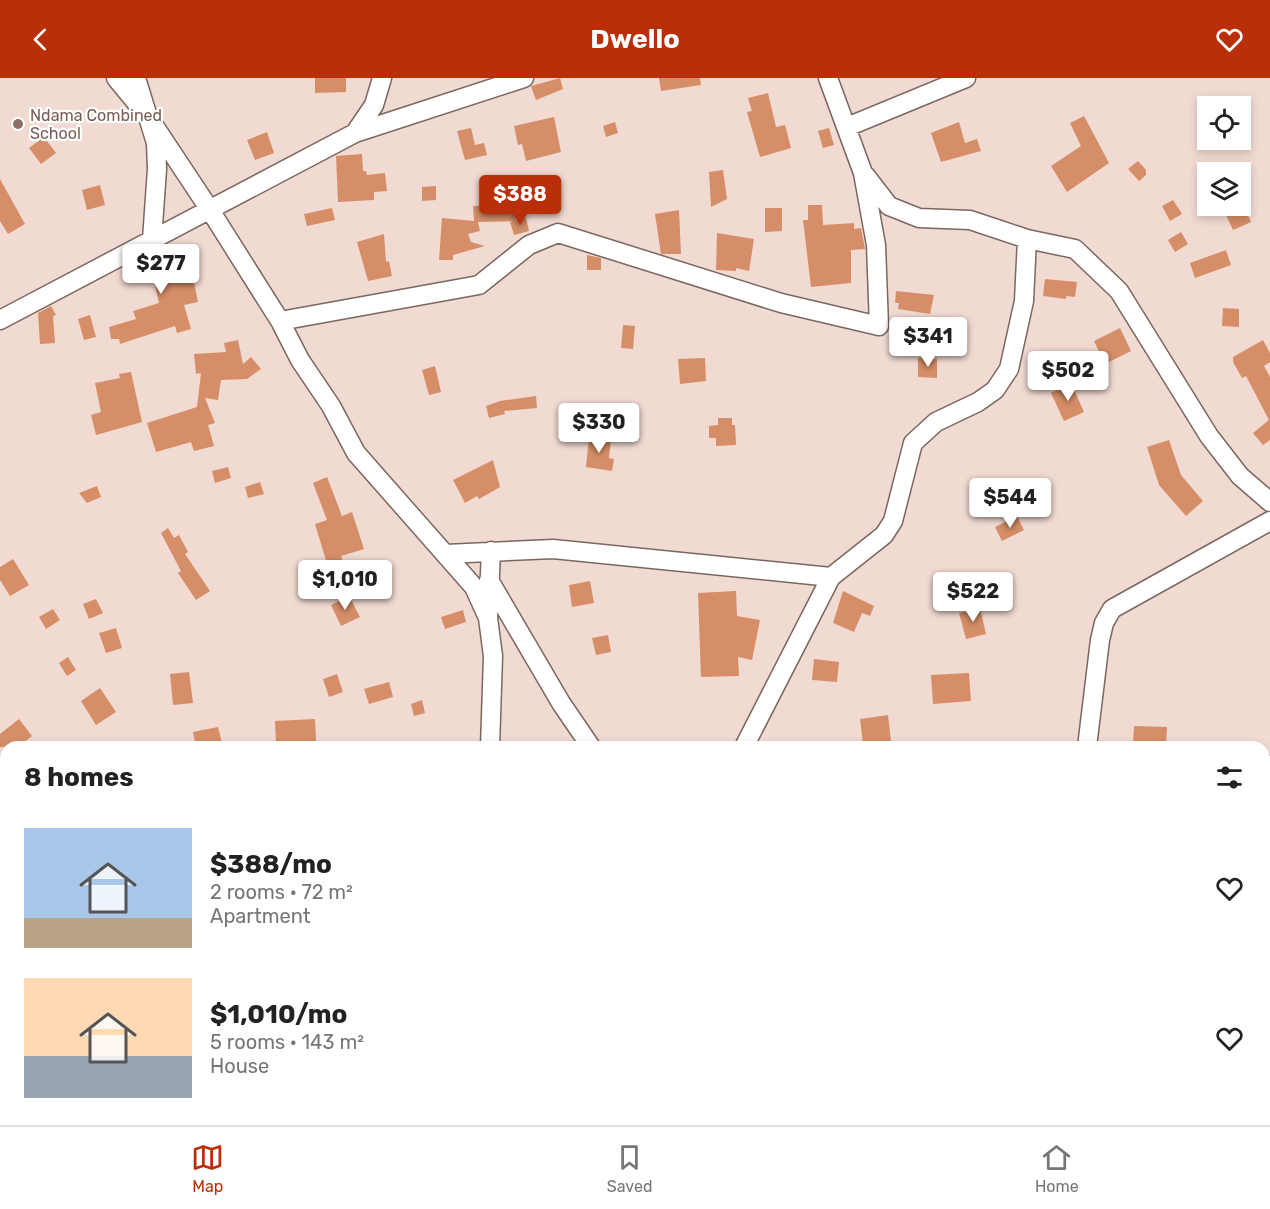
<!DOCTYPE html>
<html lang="en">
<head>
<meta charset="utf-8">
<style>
  :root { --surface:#fff; --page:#f2f2f2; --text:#222; --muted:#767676; --line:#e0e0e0; --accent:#b92f0a }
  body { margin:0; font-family:Rubik,sans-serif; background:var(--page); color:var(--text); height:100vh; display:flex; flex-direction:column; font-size:22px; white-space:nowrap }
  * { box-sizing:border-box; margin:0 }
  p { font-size:20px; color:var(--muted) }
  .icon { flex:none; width:33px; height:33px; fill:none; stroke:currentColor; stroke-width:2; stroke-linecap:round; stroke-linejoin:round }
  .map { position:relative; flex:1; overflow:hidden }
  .sheet { position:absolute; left:0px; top:663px; width:1270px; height:384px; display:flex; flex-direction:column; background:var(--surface); border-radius:18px 18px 0 0; box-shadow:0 3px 9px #0003 }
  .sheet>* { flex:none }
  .controls { position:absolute; left:1197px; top:18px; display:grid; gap:12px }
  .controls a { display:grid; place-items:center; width:54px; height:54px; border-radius:0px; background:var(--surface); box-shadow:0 3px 9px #0003; font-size:30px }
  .price { position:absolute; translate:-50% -51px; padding:0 14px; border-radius:6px; background:#fff; color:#222; font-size:20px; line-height:39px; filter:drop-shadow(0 2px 3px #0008) }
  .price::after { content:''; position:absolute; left:50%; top:36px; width:18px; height:14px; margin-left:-9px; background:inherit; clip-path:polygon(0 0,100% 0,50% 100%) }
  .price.active { background:var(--accent); color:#fff }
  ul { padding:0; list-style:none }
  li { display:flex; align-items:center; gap:18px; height:150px; padding:0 24px }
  li span { display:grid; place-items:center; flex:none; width:168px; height:120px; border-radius:0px; color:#555 }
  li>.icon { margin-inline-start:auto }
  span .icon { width:72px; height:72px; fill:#fffc; stroke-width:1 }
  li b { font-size:26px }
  h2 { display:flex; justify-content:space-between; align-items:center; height:72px; padding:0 24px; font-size:26px }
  header { display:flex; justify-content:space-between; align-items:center; height:78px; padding:0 24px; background:var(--accent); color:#fff; font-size:27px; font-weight:700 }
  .dock { display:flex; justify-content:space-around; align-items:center; height:84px; border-top:2px solid var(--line); background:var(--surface); font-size:16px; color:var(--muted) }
  .dock a { display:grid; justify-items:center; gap:3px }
  .dock .active { color:var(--accent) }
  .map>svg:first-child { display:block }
</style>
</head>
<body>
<header><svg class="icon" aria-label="back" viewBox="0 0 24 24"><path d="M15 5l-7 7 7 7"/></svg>Dwello<svg class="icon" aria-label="heart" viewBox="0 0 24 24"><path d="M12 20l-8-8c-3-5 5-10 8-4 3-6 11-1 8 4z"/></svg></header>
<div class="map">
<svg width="1270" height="1047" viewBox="0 0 1270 1047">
  <rect width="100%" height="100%" fill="#f1dad1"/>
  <path fill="#d68e68" d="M315,0H346V14L315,15Z
    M560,0L563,11L536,22L531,8Z
    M659,0H700L701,7L661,13Z
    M768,15L776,49L785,47L791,70L760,79L747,34L752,33L748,20Z
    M1084,38L1109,85L1067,114L1051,88L1081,68L1070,45Z
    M554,39L561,74L526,83L522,66L518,67L514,48Z
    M615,44L618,55L606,59L603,48Z
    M959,44L965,65L977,61L981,73L941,84L931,55Z
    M471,50L475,67L484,65L487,77L465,82L457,53Z
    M829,50L834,67L823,70L818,53Z
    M267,54L274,75L255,82L247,62Z
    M44,59L56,75L41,86L29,70Z
    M362,76L363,93H366L367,97L385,95L387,113L374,114V122L338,124L336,78Z
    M1138,83L1146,92V97L1139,103L1128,91Z
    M723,92L727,121L711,129L709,94Z
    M0,101L25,146L8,156L0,143Z
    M100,107L105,127L87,132L82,112Z
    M436,108V122L422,123V109Z
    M1173,122L1182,136L1170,143L1162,128Z
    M512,126L516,143L478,144L480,153L468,156L471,164L485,168L453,177V182H439L442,140L474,143L473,128Z
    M808,127H822L823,147L854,145V151L861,150L865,171L851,172V205L811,209L803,142H808Z
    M1244,129L1251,144L1233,152L1226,137Z
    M332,130L335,142L307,148L304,136Z
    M765,130H782V153L765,154Z
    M679,132L681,176H661L655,136Z
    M526,140L529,153L514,157L510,144Z
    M1181,154L1188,166L1175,174L1168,162Z
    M717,155L754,161L749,193L736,190V193L716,192Z
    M384,156L386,184L389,183L392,198L368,203L357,164Z
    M165,168L178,169L191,189L198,224L184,227L191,251L177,255L175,248L120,266L119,261H111L109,249L136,241L133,233L159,225L153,199L136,205L128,187Z
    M1226,172L1231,187L1195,200L1190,185Z
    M587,177L601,180V192H587Z
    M1045,201L1077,204L1075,219L1066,218V221L1043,218Z
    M896,213L934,217L930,236L898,231L899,225H895Z
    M51,228L56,237L53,238L55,265L40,266L38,235Z
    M1223,230L1239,231V249L1222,248Z
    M90,237L96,259L84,262L78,241Z
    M623,247L635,248L633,271L621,270Z
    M1120,250L1131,273L1105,286L1094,263Z
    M238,262L243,286L251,279L261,291L247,301L221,302L218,322L205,320L215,345L208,347L214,368L194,373L191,364L156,374L147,345L197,329L201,295L196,296L194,276L226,274L224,265Z
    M1263,262L1270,275V284L1264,288L1270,299V362L1263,367L1253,355L1269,342L1246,298L1242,300L1233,284V279Z
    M705,280L706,303L680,306L678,281Z
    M918,280L937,281V300L918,299Z
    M435,288L441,314L429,317L422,292Z
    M131,294L142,344L96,357L91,337L101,334L95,305L120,300L119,296Z
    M1071,305L1084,334L1064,343L1051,315Z
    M536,318L537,330L504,333L505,336L489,340L486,328L500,323Z
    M718,340H732V347H735L736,367L716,368V360H709V348L718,347Z
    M589,359L611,362L609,380L614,381L612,393L586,389Z
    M1169,362L1181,397L1203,423L1186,438L1159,407L1147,369Z
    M493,382L500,409L479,421L477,418L465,425L453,402Z
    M228,389L231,400L215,405L212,393Z
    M327,399L342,438L352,434L364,471L341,478L346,494L331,499L315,446L327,442L313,405Z
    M260,404L264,416L248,420L245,409Z
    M97,408L101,419L87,425L79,415Z
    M1017,438L1024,452L1002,463L995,449Z
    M168,450L174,460L179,457L188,474L185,476L210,513L196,522L178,495L181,493L161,455Z
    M13,481L29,507L10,518L0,502V489Z
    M590,503L594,525L572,529L569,507Z
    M736,513L737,538L760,542L752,582L738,579L739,598L701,599L698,515Z
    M843,513L874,528L870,538L862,535L854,554L833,545Z
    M349,518L360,539L341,548L331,527Z
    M96,521L103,535L89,541L83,526Z
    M980,530L986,556L966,561L959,535Z
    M53,531L60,542L46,551L39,539Z
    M463,532L466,544L445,551L441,539Z
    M116,550L122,570L106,575L99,555Z
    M608,557L611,574L596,577L592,560Z
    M68,579L76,592L67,598L59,585Z
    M814,581L839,584L837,604L812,602Z
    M189,594L193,625L173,627L170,596Z
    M969,595L971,623L933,626L931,597Z
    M337,596L343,614L329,619L323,601Z
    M389,604L393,619L369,626L364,611Z
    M100,610L116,634L96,647L81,623Z
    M422,622L425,635L414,638L411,626Z
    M888,637L891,663L863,666L860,641Z
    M19,641L32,658L18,669H0V656Z
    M315,641L316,663L276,665L275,643Z
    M1134,648L1167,649L1166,667L1133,665Z
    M218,649L223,669H196L193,654Z"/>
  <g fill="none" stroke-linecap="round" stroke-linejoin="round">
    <defs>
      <path id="minor" d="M116,0L149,40L210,132L280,243L300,282L331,328L356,375L474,509L488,540
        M136,0L156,65L157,91L152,162
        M847,49L966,0
        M355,55L374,27L382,0
        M865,97L889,128L919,140L970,142L1027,161L1075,171L1119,213L1209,358L1240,398L1270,424
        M0,242L355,55L524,0
        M280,243L479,207L529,167L558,155L781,225L879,248L876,167L863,95L828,0
        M446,476L553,471L831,499
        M489,502L561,625L591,669
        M490,669L493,578L488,540L491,473
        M744,669L831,499L884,457L893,443L913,365L936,344L978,324L995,312L1009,291L1024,223L1027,161
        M1087,669L1100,562L1104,545L1112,531L1270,443
        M1264,689L1270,687
        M1264,935L1270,934
        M1041,1041L1043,1047
        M303,1047L306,1041"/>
      <path id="highway" d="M0,744L6,753
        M203,1041L207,1047"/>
    </defs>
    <use href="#minor" stroke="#7a675f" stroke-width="21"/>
    <use href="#highway" stroke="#b8938c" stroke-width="28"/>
    <use href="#minor" stroke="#fff" stroke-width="18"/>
    <use href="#highway" stroke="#fbc6be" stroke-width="26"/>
  </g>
  <circle fill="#8d6e63" stroke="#fff" stroke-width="2" cx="18" cy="46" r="6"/>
  <g text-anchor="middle" stroke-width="4.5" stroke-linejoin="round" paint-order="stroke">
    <g font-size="16" fill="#785e54" stroke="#fff" text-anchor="start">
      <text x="30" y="43">Ndama Combined<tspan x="30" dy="18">School</tspan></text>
    </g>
  </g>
</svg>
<div class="controls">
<a><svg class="icon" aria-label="locate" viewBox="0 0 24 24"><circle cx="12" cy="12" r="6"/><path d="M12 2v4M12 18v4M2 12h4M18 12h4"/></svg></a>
<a><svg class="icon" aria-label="layers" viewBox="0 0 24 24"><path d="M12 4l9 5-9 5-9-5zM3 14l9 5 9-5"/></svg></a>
</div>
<b class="price active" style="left:520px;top:148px">$388</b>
<b class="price" style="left:161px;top:217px">$277</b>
<b class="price" style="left:928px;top:290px">$341</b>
<b class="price" style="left:1068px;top:324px">$502</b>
<b class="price" style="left:599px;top:376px">$330</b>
<b class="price" style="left:1010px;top:451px">$544</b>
<b class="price" style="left:345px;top:533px">$1,010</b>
<b class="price" style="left:973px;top:545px">$522</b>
<section class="sheet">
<h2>8 homes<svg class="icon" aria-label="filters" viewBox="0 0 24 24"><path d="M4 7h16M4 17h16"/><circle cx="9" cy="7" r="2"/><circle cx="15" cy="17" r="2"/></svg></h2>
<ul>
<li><span style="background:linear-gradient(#a9c7e8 75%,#b9a48a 0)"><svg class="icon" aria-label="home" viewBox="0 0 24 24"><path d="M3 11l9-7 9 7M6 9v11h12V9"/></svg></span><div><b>$388/mo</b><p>2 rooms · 72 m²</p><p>Apartment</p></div><svg class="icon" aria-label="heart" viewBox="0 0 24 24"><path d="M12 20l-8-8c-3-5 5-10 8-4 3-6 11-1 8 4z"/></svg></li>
<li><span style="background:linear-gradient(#ffd9b3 65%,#9aa5b1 0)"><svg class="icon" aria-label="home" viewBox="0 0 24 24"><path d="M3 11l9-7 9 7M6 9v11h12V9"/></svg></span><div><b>$1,010/mo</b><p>5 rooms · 143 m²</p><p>House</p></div><svg class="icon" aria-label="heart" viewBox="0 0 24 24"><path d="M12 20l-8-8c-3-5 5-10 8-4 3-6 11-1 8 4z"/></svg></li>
</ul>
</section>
</div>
<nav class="dock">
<a class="active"><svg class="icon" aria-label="map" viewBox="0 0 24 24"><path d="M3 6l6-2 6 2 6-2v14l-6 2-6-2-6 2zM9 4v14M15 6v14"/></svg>Map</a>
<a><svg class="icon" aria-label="saved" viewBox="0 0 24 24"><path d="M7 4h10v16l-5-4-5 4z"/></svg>Saved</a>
<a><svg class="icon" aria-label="home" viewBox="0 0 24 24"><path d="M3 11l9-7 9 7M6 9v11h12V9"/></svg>Home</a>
</nav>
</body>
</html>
